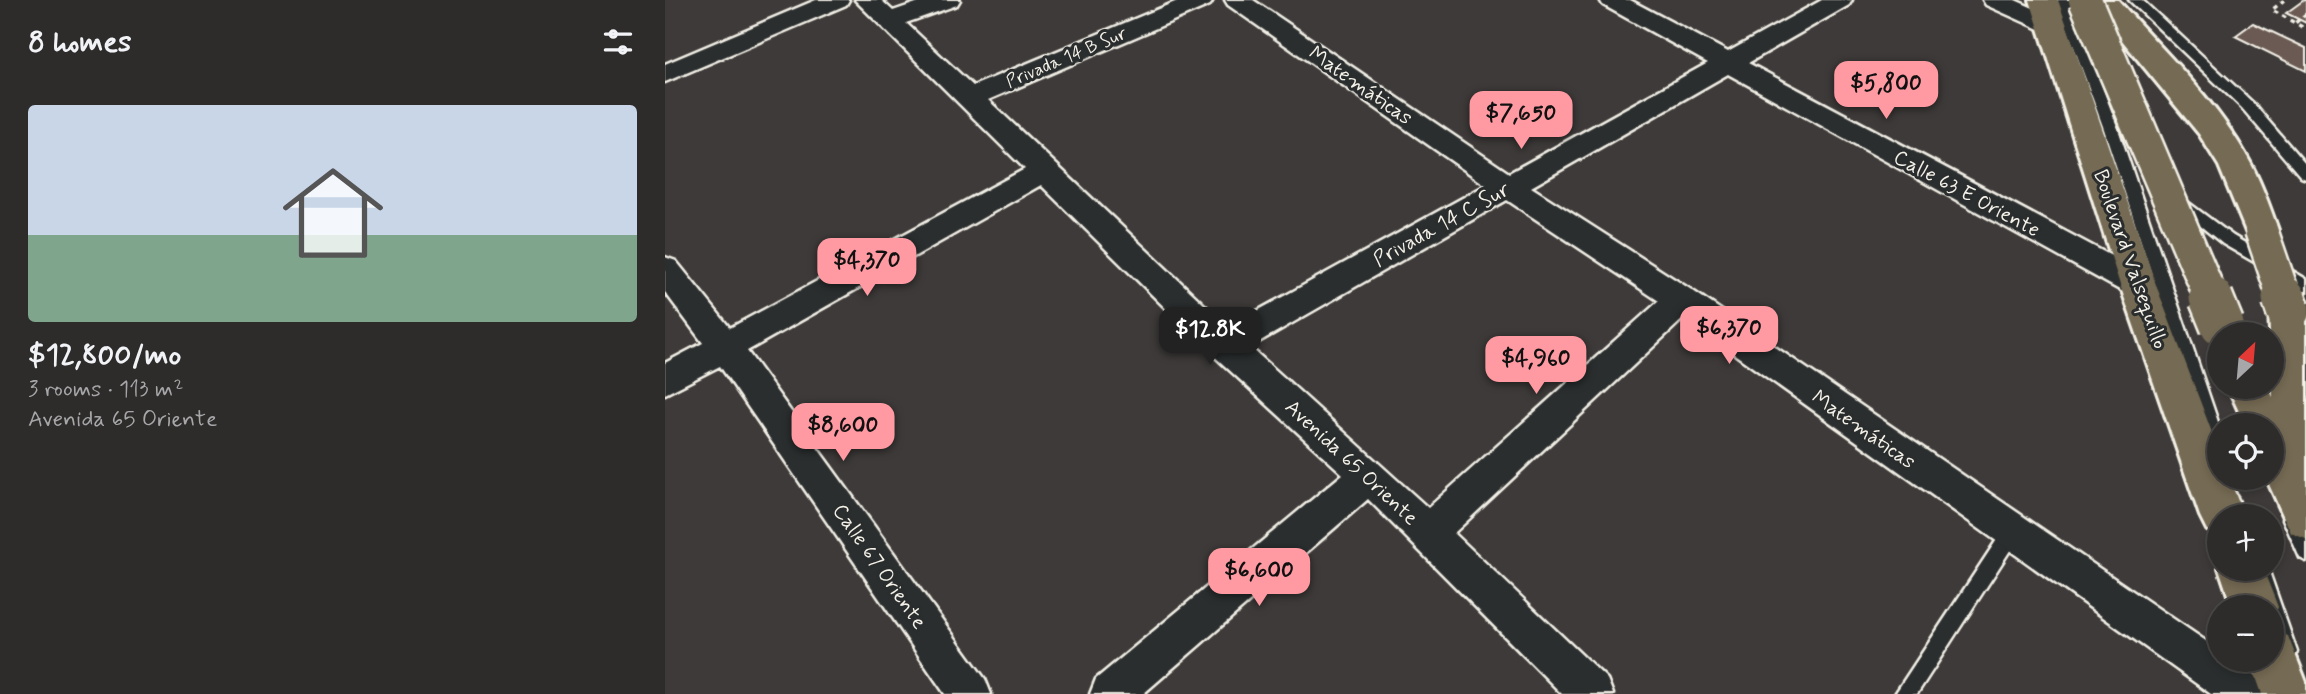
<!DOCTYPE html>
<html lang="en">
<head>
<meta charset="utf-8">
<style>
  :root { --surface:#2e2c2b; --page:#363433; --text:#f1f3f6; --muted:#a7a7a9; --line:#494847; --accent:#ff9aa2 }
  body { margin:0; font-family:Mynerve,sans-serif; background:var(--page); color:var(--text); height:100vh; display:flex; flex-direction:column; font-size:26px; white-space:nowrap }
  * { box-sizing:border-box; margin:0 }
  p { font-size:23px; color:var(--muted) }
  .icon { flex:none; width:38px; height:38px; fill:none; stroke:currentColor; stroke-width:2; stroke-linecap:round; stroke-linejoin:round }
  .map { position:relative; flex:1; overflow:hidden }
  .details { display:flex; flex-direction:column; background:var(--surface); width:665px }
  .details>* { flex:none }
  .needle { width:46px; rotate:26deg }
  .buttons { position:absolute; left:1542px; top:322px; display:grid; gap:14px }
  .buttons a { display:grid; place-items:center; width:77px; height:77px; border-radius:50%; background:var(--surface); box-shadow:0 4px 10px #0003,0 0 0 2px var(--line); font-size:35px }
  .price { position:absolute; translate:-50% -60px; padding:0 16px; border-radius:14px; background:var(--accent); color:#111; font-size:23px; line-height:46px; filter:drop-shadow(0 2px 4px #0008) }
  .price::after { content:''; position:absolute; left:50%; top:42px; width:21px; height:16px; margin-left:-10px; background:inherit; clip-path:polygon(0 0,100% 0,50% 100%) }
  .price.active { background:#222; color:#fff }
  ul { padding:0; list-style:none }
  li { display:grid; align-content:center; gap:14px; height:371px; padding:0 28px }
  li span { display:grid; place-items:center; height:217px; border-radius:7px; color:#555 }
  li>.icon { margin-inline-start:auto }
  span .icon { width:126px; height:126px; fill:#fffc; stroke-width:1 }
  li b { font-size:30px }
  h2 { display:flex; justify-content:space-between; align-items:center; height:84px; padding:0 28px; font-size:30px }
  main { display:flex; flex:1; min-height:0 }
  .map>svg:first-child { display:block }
</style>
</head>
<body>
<main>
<section class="details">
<h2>8 homes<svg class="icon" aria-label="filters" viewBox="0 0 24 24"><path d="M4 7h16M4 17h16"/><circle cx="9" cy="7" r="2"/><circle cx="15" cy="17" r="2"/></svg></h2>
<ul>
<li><span style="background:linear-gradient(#c9d6e8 60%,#7fa58c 0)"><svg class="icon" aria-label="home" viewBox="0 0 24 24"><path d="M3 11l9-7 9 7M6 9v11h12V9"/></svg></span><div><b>$12,800/mo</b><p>3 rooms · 113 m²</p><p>Avenida 65 Oriente</p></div></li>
</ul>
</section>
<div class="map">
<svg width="1641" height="694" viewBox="0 0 1641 694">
  <rect width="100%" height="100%" fill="#3d3a39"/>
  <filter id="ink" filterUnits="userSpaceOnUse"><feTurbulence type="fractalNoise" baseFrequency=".0143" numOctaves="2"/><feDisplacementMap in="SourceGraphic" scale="14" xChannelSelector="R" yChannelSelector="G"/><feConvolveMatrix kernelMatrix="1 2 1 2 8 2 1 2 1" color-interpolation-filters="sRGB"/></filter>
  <g filter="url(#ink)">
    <path fill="#6a5a52" stroke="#f4f1e8" stroke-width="2" d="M1639,0H1641V23L1621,13Z
      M1588,23L1641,48V71L1570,36Z"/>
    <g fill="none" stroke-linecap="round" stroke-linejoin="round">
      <defs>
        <path id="lane" d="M1392,0H1404L1453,129L1554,425V458L1548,455L1545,450L1439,129Z
          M1464,0H1477L1587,102L1641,165V179L1636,177L1577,108Z
          M1512,194L1568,236L1641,279V292L1558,244L1507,203L1505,199L1507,195Z
          M1627,511L1633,513L1641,531V561L1635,558L1618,519L1621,513Z
          M1347,524L1353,526L1356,532L1353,538L1252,694H1230L1341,526Z
          M1585,569H1603L1632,652L1629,659L1622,662L1615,659L1606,635V607H1597Z"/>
        <path id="street" d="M151,0H184L181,5L0,82V64Z
          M190,0H216L228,11L260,0H295L292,5L241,23L308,86L515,0H548L545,5L323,100L563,327L821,185L563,5L560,0H588L844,173L1043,63L938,5L935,0H965L1063,52L1157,0H1187L1184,5L1083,63L1484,276L1489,285L1484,294L1473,297L1462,294L1063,74L866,187L1028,291L1554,650V660C1576,660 1595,674 1603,694H1546L1019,318L789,533L942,679L948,694H897L703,499L478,694H425L431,679L678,474L548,355L376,185L82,351L320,679L326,694H280L55,366L0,394V363L38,343L0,292V257L11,261L65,328L360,169ZM842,200L994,301L763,508L585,347Z
          M1318,0H1350L1397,21L1400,26L1397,31L1388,34L1379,31L1321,5Z"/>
        <path id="primary" d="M1365,0H1393L1491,285L1554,451V478H1564L1579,516H1554V535L1542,530L1535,516L1455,285Z
          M1424,0H1453C1497,50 1548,97 1581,155C1595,179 1604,205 1613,230L1608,239L1596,243L1584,239L1554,166L1534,134Z
          M1623,295L1636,299L1641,309V539L1626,533L1603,482L1602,478H1606V425H1580L1563,387H1603L1608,397L1604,310L1610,299Z
          M1554,568L1598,569L1613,607L1606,623V607H1567Z
          M1606,629L1623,636L1641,682V694H1597L1585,660H1606Z"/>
      </defs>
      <use href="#lane" stroke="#f4f1e8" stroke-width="5"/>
      <use href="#street" stroke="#f4f1e8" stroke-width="5"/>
      <use href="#primary" stroke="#f4f1e8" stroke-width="6"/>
      <path stroke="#f4f1e8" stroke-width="3.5" stroke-dasharray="4.5 4.5" stroke-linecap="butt" d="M1619,0L1607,10L1630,23
        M1641,14L1630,23L1641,29"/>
      <use href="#lane" fill="#2a2d2e" fill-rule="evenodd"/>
      <use href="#street" fill="#2a2d2e" fill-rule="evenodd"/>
      <use href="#primary" fill="#756b52" fill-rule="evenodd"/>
      <defs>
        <path id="primary-bridge-far1" d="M1420,0L1547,300
          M1596,230L1620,300"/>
        <path id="primary-bridge" d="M1546,298L1557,325
          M1619,298L1623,310"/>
      </defs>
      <use href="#primary-bridge-far1" stroke="#f4f1e8" stroke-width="37" stroke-linecap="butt"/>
      <use href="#primary-bridge" stroke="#f4f1e8" stroke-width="48" stroke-linecap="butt"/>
      <use href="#primary-bridge-far1" stroke="#756b52" stroke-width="32"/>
      <use href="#primary-bridge" stroke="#756b52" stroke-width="43"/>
    </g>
  </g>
  <g text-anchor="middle" stroke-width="6" stroke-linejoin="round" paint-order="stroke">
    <g font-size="18" fill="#f4f1e8" stroke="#2a2d2e">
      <text transform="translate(401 57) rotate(-23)" y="6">Privada 14 B Sur</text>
    </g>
    <g font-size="21" fill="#f4f1e8" stroke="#2a2d2e">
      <text transform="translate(696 85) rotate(35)" y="7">Matemáticas</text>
      <text transform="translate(1302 193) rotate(28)" y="7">Calle 63 E Oriente</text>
      <text transform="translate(776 224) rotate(-29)" y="7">Privada 14 C Sur</text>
      <text transform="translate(1466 259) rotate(71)" y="7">Boulevard Valsequillo</text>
      <text transform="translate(1199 429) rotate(35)" y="7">Matemáticas</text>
      <text transform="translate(687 462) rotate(43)" y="7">Avenida 65 Oriente</text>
      <text transform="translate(215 566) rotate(55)" y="7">Calle 67 Oriente</text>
    </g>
  </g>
</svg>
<div class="buttons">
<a><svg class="needle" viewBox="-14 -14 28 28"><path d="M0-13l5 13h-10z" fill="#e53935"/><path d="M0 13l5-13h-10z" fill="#a7a7a9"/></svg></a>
<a><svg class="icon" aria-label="locate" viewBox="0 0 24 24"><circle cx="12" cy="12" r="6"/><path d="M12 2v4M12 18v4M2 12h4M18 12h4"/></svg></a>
<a>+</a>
<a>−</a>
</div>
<b class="price" style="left:1221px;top:121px">$5,800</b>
<b class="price" style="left:856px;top:151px">$7,650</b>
<b class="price" style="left:202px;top:298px">$4,370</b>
<b class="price" style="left:1064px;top:366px">$6,370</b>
<b class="price active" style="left:545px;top:367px">$12.8K</b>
<b class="price" style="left:871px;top:396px">$4,960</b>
<b class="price" style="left:178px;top:463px">$8,600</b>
<b class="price" style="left:594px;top:608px">$6,600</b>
</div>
</main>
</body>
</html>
